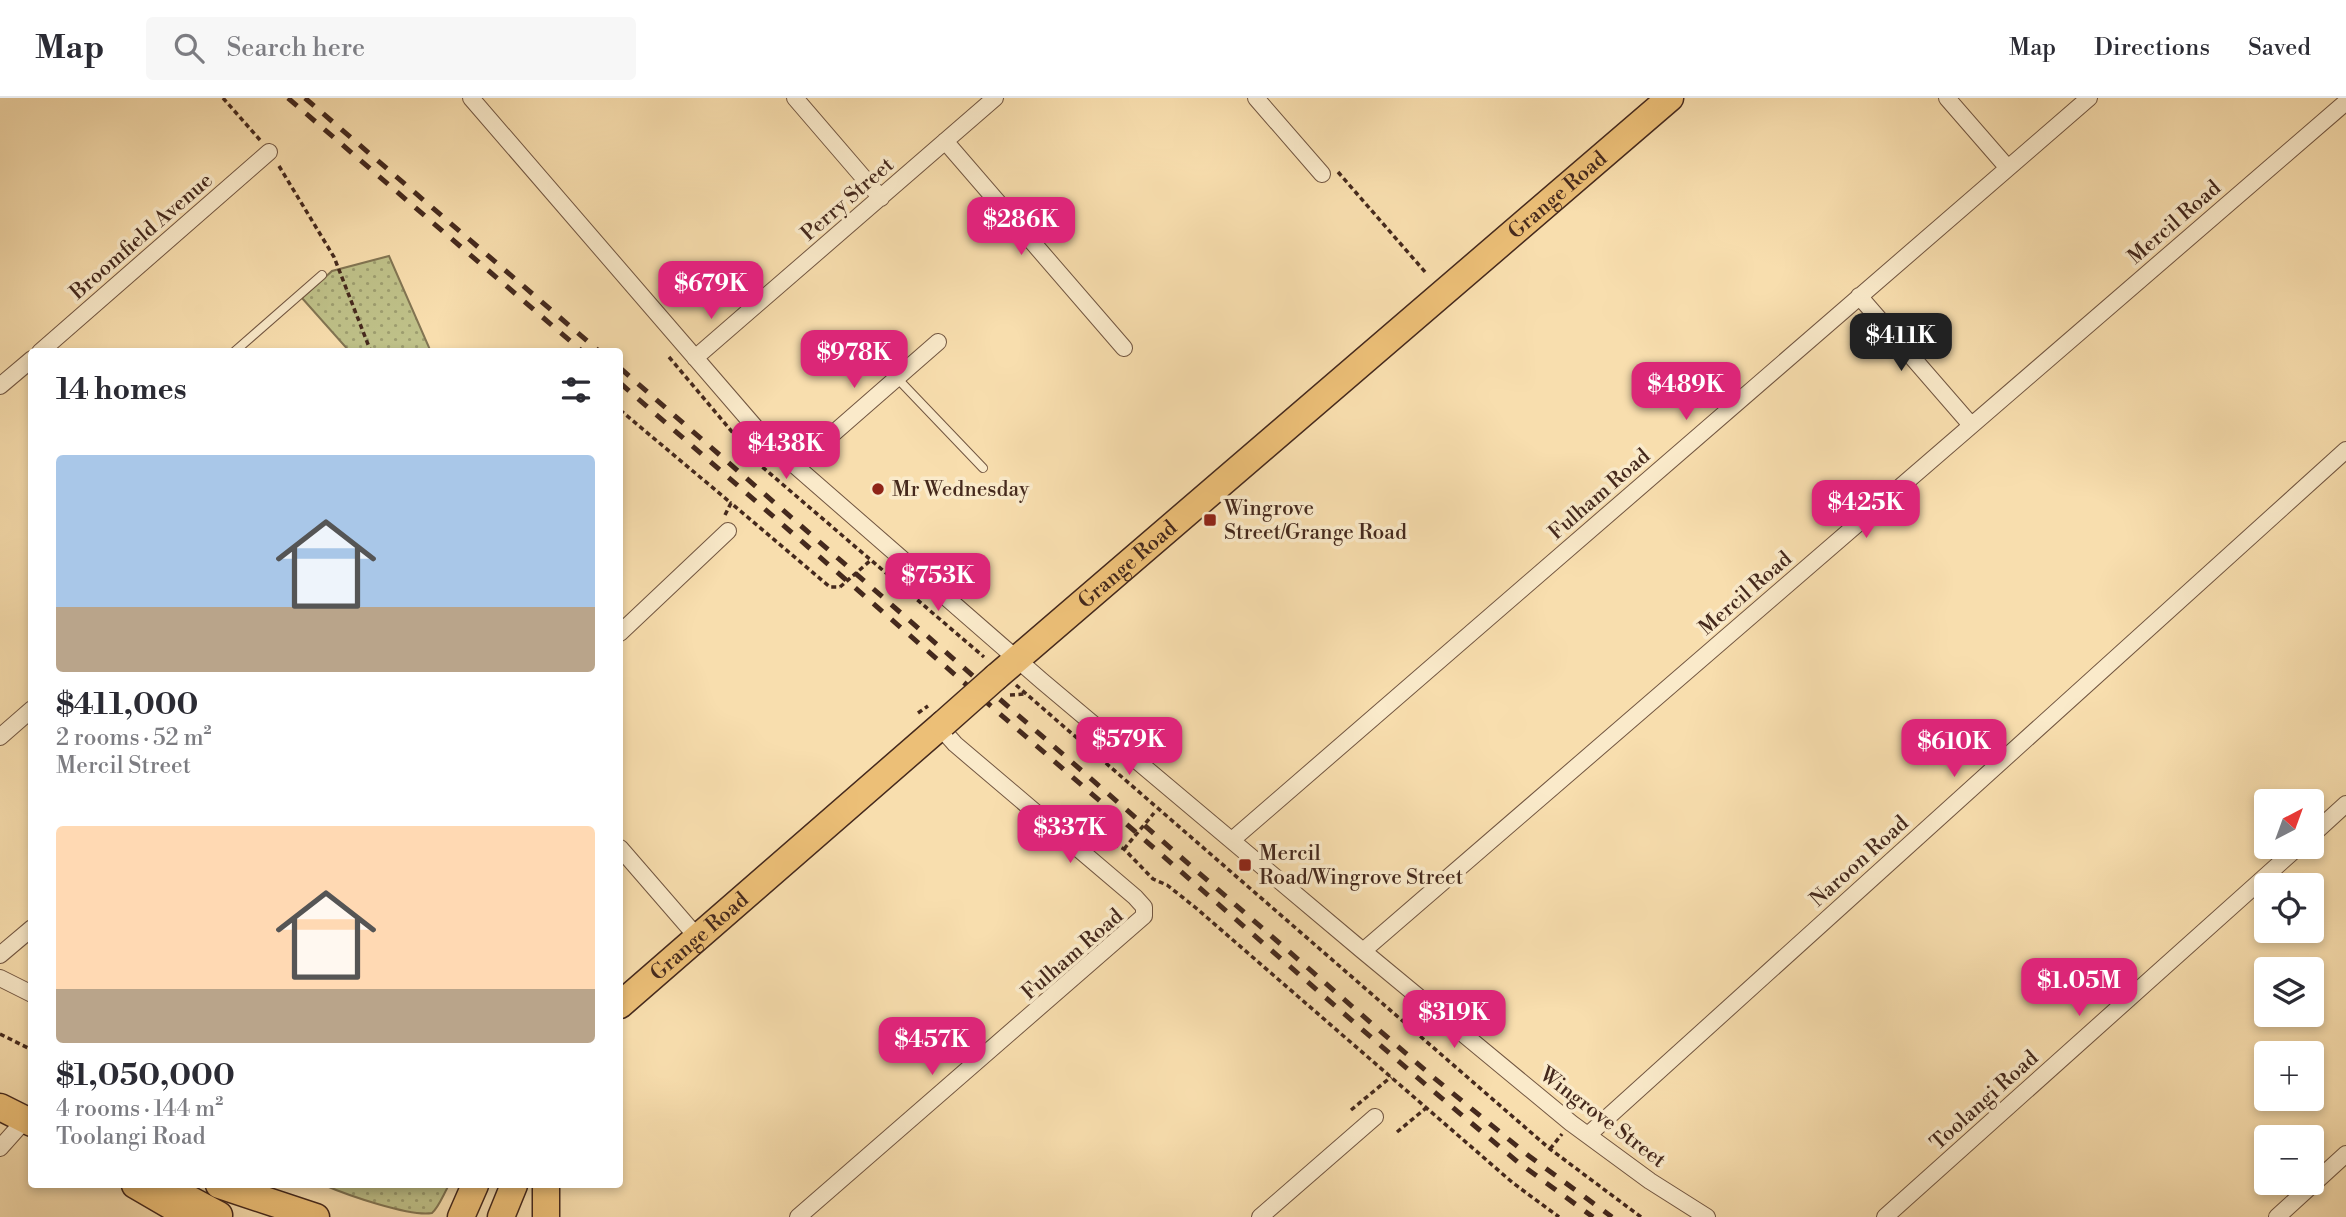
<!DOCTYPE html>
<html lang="en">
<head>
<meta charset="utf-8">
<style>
  :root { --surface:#fff; --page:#f7f7f7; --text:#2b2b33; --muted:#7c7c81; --line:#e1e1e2; --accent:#db2777 }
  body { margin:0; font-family:"Libre Bodoni",serif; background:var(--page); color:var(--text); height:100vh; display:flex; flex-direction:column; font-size:26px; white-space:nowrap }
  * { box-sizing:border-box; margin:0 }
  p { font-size:23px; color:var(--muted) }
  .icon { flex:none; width:38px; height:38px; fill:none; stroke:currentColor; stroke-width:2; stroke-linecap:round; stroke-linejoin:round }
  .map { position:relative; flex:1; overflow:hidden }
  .panel { position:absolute; left:28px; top:250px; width:595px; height:840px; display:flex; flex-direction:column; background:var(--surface); border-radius:7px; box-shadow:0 4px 10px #0003 }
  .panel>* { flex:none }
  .needle { width:46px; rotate:41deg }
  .controls { position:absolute; left:2254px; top:691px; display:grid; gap:14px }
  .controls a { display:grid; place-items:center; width:70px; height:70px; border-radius:7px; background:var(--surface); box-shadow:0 4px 10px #0003; font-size:35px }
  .price { position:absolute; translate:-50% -60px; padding:0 16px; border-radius:14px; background:var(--accent); color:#fff; font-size:23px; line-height:46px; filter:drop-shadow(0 2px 4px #0008) }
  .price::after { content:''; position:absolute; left:50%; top:42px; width:21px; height:16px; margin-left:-10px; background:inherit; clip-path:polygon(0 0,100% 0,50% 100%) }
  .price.on { background:#222; color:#fff }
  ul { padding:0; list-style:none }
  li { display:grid; align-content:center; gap:14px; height:371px; padding:0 28px }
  li span { display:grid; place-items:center; height:217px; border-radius:7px; color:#555 }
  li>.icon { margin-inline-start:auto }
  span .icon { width:126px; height:126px; fill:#fffc; stroke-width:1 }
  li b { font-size:30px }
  h2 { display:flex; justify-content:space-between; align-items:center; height:84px; padding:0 28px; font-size:30px }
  header { display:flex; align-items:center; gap:42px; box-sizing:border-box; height:98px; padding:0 35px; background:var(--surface); border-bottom:2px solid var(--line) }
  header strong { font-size:33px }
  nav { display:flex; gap:38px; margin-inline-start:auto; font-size:24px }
  .search { width:490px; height:63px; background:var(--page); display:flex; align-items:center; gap:18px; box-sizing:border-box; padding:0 24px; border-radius:7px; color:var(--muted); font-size:26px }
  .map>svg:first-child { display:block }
</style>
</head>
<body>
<header>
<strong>Map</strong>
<div class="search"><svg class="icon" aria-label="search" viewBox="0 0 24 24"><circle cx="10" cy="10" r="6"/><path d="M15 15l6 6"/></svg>Search here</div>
<nav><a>Map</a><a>Directions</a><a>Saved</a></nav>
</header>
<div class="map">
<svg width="2346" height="1119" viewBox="0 0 2346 1119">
  <defs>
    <pattern id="grass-dots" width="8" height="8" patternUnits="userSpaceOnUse" patternTransform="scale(1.75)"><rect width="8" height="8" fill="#bfc189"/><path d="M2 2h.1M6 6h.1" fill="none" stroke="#9d9d6f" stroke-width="1.8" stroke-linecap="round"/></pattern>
  </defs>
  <rect width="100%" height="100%" fill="#f8deae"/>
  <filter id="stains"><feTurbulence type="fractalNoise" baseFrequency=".00286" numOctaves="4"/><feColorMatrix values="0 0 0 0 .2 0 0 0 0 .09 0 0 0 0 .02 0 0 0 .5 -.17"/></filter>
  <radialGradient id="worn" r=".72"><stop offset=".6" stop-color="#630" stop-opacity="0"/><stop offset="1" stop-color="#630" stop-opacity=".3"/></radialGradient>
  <path fill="url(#grass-dots)" stroke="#827553" stroke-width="2" d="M389,158L431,254H350L302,200L332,173Z
    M324,1087H449C444,1095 439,1109 432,1115C410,1119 347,1097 324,1087Z"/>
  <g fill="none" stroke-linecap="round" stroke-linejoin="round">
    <defs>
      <path id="service" d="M234,254L322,177
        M896,279L983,370"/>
      <path id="minor" d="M471,0L768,344L1042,583L1363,853L1571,1025L1650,1083L1707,1119
        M795,0L881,100
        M1256,0L1322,76
        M1947,0L2007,69
        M945,43L1124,250
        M1859,198L1971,327
        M40,254L269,54
        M695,260L995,0
        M0,288L32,261
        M796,368L938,244
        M620,535L728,433
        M0,639L32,611
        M2312,737L2346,706
        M1232,742L2089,0
        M620,750L698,840
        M1363,853L2346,4
        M0,857L32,830
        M0,880L32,896
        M1588,1037L2346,352
        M0,1050L25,1022
        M798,1119L1144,818V809L1135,799L955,646L940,629
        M1260,1119L1375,1019
        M1885,1119L2298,749
        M2277,1119L2346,1056"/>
      <g id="primary">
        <path id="s1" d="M996,579L1670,0"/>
        <path id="s2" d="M620,907L943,626"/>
        <path d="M0,1009L32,1025"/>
        <path d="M135,1087L190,1119"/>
        <path d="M219,1087L316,1119"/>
        <path d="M174,1093L219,1117"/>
        <path d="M461,1119L475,1087"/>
        <path d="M501,1119L514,1087"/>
        <path d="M546,1119V1087"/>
      </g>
    </defs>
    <use href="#service" stroke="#725641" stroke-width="10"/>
    <use href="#minor" stroke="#725641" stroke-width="18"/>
    <use href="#primary" stroke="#45291d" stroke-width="29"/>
    <path stroke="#45291d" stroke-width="3.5" stroke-dasharray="5 3.5" stroke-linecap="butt" d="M223,0L260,42
      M279,68L334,159L371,254
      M1338,74L1426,175
      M669,259L760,367L984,559
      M620,312L731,405
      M725,417L731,405L830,489H840
      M1016,587L1550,1051L1641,1119
      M1098,746L1108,743L1124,751L1153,781L1167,787L1196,810L1513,1085L1559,1119
      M0,936L32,952
      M1351,1012L1391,979
      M1397,1034L1426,1010
      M1550,1051L1562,1036"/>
    <use href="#service" stroke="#faeaca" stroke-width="8"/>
    <use href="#minor" stroke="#faeaca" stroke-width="16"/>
    <use href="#primary" stroke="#ecbf77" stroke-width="26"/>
    <path stroke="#45291d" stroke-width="5" stroke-dasharray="12 12" stroke-linecap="butt" d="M288,0L583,254
      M305,0L600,254
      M620,270L1433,979L1529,1058L1612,1119
      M620,285L1426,987L1519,1065L1593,1119"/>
    <defs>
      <path id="primary-bridge" d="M943,626L996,579"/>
    </defs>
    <use href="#primary-bridge" stroke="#45291d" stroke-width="29" stroke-linecap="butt"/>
    <path stroke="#45291d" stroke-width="3.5" stroke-dasharray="5 3.5" stroke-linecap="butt" d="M840,489L871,462
      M1010,597L1025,596
      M918,615L928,608
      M1124,751L1154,715"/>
    <use href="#primary-bridge" stroke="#ecbf77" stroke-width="26"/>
  </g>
  <g fill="#8f2418" stroke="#faeaca" stroke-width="2.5">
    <circle cx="878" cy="391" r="7"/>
    <rect x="1203" y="415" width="14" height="14" rx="3.5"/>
    <rect x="1238" y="760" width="14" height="14" rx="3.5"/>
  </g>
  <g text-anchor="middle" stroke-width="7" stroke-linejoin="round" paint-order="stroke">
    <g font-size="21" fill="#45291d" stroke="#faeaca">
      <text dy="7" stroke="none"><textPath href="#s1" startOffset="740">Grange Road</textPath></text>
      <text transform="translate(847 101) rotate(-41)" y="7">Perry Street</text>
      <text transform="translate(2174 124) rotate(-41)" y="7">Mercil Road</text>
      <text transform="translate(141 138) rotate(-41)" y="7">Broomfield Avenue</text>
      <text transform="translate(1599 396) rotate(-41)" y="7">Fulham Road</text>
      <text dy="7" stroke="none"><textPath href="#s1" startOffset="173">Grange Road</textPath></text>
      <text transform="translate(1745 495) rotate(-41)" y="7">Mercil Road</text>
      <text transform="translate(1859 763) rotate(-42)" y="7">Naroon Road</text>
      <text dy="7" stroke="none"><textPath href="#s2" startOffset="105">Grange Road</textPath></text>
      <text transform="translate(1072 856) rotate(-41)" y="7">Fulham Road</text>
      <text transform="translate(1984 1002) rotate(-42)" y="7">Toolangi Road</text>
      <text transform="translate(1603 1019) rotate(37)" y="7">Wingrove Street</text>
    </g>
    <g font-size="21" fill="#45291d" stroke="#faeaca" text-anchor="start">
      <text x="892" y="398">Mr Wednesday</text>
      <text x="1224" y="417">Wingrove<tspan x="1224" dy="24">Street/Grange Road</tspan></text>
      <text x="1259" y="762">Mercil<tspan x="1259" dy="24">Road/Wingrove Street</tspan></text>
    </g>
  </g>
  <rect width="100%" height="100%" filter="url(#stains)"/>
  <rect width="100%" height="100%" fill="url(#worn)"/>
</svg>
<div class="controls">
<a><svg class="needle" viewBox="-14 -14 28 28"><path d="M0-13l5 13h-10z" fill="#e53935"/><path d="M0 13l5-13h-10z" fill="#7c7c81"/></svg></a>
<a><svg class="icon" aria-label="locate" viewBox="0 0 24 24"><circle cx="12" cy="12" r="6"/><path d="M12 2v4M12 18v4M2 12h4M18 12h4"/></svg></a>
<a><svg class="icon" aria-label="layers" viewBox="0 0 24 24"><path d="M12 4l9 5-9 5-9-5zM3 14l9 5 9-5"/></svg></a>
<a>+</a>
<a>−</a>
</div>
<b class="price" style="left:1021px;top:159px">$286K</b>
<b class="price" style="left:711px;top:223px">$679K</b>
<b class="price on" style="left:1901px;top:275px">$411K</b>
<b class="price" style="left:854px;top:292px">$978K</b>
<b class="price" style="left:1686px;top:324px">$489K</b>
<b class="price" style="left:786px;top:383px">$438K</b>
<b class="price" style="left:1866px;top:442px">$425K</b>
<b class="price" style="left:938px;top:515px">$753K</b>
<b class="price" style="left:1129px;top:679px">$579K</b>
<b class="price" style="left:1954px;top:681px">$610K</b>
<b class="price" style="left:1070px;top:767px">$337K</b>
<b class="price" style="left:2079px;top:920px">$1.05M</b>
<b class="price" style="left:1454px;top:952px">$319K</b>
<b class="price" style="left:932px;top:979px">$457K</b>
<section class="panel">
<h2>14 homes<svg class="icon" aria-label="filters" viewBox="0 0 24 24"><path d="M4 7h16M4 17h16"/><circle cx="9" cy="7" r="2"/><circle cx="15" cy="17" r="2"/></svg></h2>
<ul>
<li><span style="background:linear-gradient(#a9c7e8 70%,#b9a48a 0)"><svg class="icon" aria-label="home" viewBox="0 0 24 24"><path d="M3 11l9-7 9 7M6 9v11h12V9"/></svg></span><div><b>$411,000</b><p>2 rooms · 52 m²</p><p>Mercil Street</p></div></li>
<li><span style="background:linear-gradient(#ffd9b3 75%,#b9a48a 0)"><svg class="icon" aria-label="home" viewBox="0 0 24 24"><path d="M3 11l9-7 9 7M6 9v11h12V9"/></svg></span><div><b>$1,050,000</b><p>4 rooms · 144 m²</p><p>Toolangi Road</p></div></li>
</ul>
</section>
</div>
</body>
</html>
